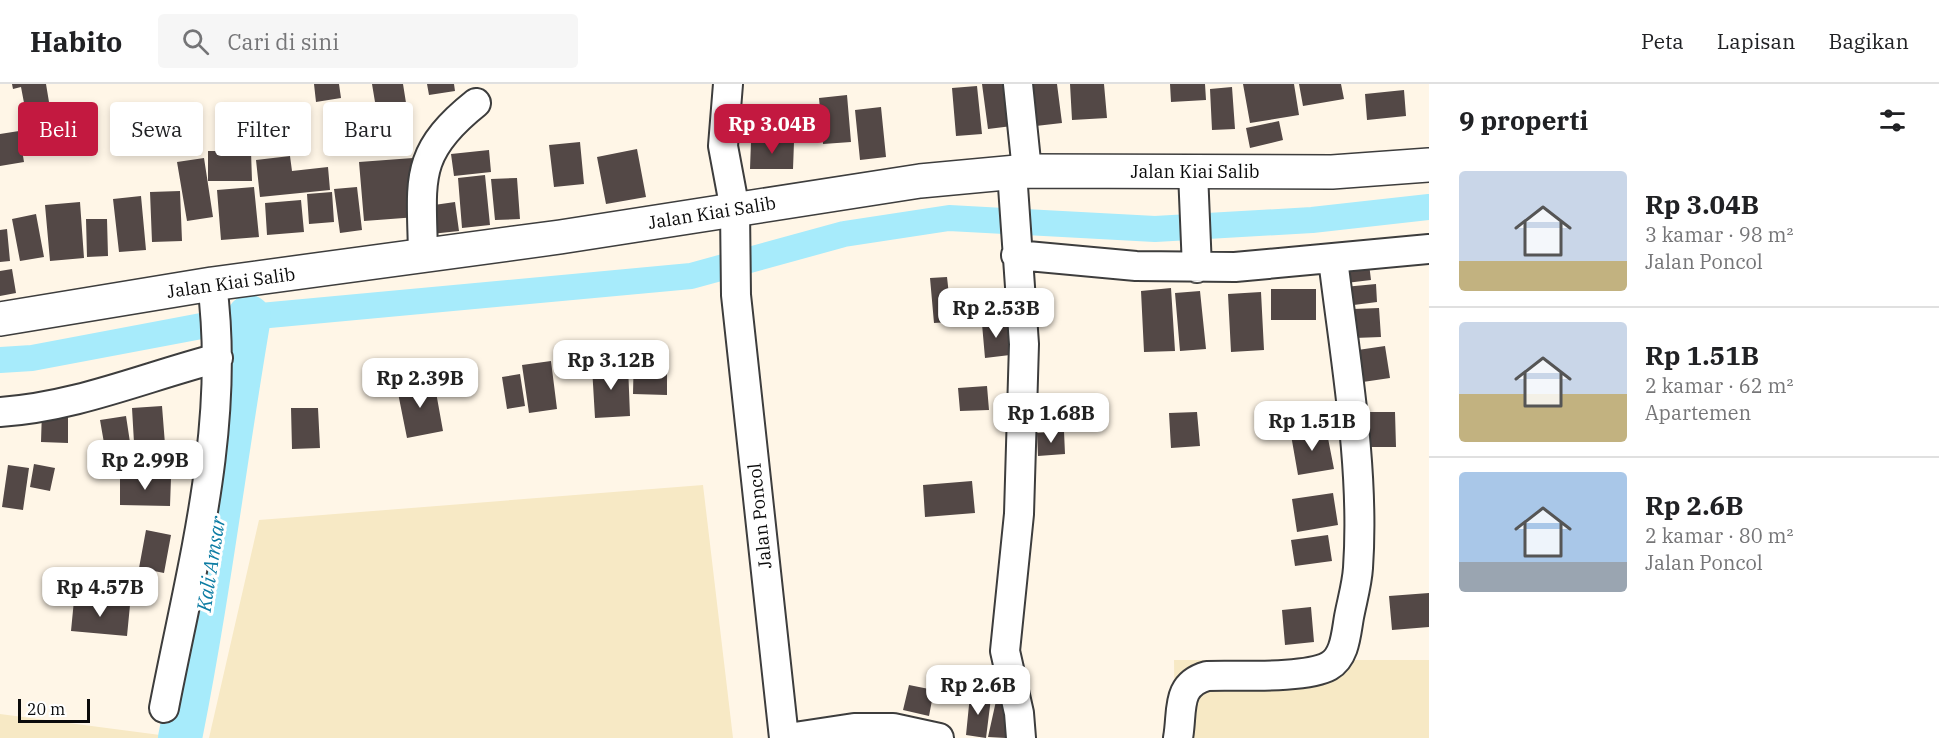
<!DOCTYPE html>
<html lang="id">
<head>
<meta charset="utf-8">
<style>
  :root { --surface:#fff; --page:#f6f6f6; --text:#202124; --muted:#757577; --line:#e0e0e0; --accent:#c31940 }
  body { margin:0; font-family:"IBM Plex Serif",serif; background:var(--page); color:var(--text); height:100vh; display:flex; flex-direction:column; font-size:22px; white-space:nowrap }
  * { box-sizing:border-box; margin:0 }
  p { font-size:20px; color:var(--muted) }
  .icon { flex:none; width:33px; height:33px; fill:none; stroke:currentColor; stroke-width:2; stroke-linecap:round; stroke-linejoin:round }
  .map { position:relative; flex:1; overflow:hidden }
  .side { display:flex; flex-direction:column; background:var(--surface); width:510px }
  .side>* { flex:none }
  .banner { position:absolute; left:18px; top:18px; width:570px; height:54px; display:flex; gap:12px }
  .scale { position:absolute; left:18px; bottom:15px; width:72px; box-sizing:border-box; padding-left:6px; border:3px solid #0a0a0a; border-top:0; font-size:16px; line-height:21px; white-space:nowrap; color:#0a0a0a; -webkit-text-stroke:4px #fff; paint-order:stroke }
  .price { position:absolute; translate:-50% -51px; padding:0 14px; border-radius:12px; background:#fff; color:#222; font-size:20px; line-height:39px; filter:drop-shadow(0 2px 3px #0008) }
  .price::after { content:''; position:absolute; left:50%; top:36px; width:18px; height:14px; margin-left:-9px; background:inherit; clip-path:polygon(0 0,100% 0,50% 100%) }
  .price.selected { background:var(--accent); color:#fff }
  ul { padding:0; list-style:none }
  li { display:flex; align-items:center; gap:18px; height:150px; padding:0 30px }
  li+li { border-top:2px solid var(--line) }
  li span { display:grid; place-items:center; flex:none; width:168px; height:120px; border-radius:6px; color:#555 }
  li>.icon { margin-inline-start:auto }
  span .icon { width:72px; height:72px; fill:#fffc; stroke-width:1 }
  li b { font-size:26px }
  h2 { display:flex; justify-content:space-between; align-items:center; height:72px; padding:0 30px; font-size:26px }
  .chip { padding:0 21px; border-radius:6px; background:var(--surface); box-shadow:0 3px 9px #0003; font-size:21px; line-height:54px }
  .chip.selected { background:var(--accent); color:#fff }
  header { display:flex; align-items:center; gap:36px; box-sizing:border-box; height:84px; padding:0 30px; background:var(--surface); border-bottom:2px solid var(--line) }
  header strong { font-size:28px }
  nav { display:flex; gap:33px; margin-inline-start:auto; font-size:21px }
  .search { width:420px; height:54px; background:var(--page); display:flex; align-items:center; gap:15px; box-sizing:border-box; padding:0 21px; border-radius:6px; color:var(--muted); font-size:22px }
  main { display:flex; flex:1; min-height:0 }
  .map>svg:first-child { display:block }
</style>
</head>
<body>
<header>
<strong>Habito</strong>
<div class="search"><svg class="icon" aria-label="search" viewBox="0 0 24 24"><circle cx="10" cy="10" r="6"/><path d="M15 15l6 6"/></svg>Cari di sini</div>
<nav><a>Peta</a><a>Lapisan</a><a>Bagikan</a></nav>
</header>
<main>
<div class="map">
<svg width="1429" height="654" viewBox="0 0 1429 654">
  <rect width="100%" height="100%" fill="#fff6e7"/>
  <path fill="#f7e9c5" d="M703,401L733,654H209L259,436Z
    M1174,576H1429V654H1175Z
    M0,630L183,654H0Z"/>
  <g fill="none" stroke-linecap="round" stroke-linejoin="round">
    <path stroke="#a7ebfb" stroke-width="26" d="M0,276L32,274L249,233L691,192L844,150L949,134L1155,145L1312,136L1429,123"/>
    <path stroke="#a7ebfb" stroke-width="44" d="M180,654C208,515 225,373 249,233"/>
  </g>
  <path fill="#534846" d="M12,0H46L52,36L28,40L21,3L13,5Z
    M314,0H339L341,14L316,18Z
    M372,0H403L407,25L377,30Z
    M427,0H454L455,7L429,11Z
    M982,0H1013L1019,41L988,45Z
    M1022,0H1057L1062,39L1027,43Z
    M1070,0H1104L1107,34L1072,36Z
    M1170,0H1205L1206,16L1171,18Z
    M1243,0H1294L1299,31L1250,39Z
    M1299,0H1341L1344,15L1303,22Z
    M977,2L982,50L956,52L952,4Z
    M1232,3L1235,45L1212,46L1210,5Z
    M1404,6L1406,32L1367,36L1365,10Z
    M847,11L851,58L823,60L819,14Z
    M881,23L886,73L860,76L855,26Z
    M131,31L168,32L167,63L130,62Z
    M1279,37L1283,56L1250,64L1246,44Z
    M19,47L24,78L0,82V50Z
    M751,57L794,58L793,85H750Z
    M580,58L584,100L554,103L549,61Z
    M637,65L646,113L606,120L597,73Z
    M489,66L491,88L454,92L451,70Z
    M208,67H251L252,97H208Z
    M290,72L292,87L328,83L330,106L260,113L256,76Z
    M204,74L213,133L187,137L177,78Z
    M413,74L417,133L364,137L359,78Z
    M485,91L490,141L462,144L458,94Z
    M517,94L520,135L495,136L491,95Z
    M254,103L259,153L221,156L217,106Z
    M357,103L362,146L340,149L334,105Z
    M180,107L182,157L152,158L150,108Z
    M332,108L334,138L309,140L307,110Z
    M141,112L146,166L119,168L113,115Z
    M301,116L304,148L267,151L265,119Z
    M80,118L84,174L50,177L45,121Z
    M455,118L459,147L431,150L427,122Z
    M36,130L44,173L20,177L12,135Z
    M86,135H107L108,172L87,173Z
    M7,145L10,177L0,178V146Z
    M1369,180L1371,196L1346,199L1344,183Z
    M12,185L16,209L0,212V187Z
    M947,193L949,211L977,209L979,236L934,239L930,194Z
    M1376,200L1377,218L1346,222L1344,203Z
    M1171,204L1175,267L1144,268L1141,207Z
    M1271,205H1316V236H1271Z
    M1200,207L1206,265L1180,267L1175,209Z
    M1261,208L1264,266L1231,268L1228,210Z
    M1379,224L1381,253L1354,254L1353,225Z
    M1007,237L1010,271L985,274L982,240Z
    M1385,262L1390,294L1356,299L1351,267Z
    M634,264L667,265V311L633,310Z
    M551,277L557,325L529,329L522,281Z
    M628,281L630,332L595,334L592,283Z
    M520,290L525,322L507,325L502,293Z
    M434,297L443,347L407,354L397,304Z
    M987,302L989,326L960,327L958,304Z
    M162,322L166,373L135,376L132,324Z
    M291,324H318L320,364L292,365Z
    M42,326H68V359L41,358Z
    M1197,328L1200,362L1171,364L1169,329Z
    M1365,328H1395L1396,363H1366Z
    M126,332L133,378L108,382L100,336Z
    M1326,344L1334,385L1298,391L1291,351Z
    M1064,347L1065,370L1038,372L1037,349Z
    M34,380L55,384L50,407L30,403Z
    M8,381L29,384L23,426L2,423Z
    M120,392L171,394L170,422L120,421Z
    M972,397L975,429L925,433L923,401Z
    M1333,409L1338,441L1297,448L1292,415Z
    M146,446L171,451L164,489L139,484Z
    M1328,451L1332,477L1295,482L1291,456Z
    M1429,509V543L1392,546L1389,512Z
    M74,516L130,521L127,552L71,547Z
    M1311,523L1314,558L1285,561L1282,526Z
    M909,601L934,606L929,632L903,626Z
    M970,611L991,614L986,654L966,651Z
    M996,617L1013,621L1006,654L988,653Z"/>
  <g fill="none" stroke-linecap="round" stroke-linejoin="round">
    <defs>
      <path id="minor" d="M728,0L723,62L735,126L736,211L784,654
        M1018,0L1027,87
        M1012,88L1024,260L1019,430L1005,567L1019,629L1021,654
        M1193,88L1197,184
        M1016,171L1136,182L1235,183L1429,165
        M423,172C422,97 412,70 476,19
        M0,328C76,323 145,293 218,274
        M164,624C191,484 231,343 212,200
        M788,654L854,644H893L939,654
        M1178,654C1183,627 1175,601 1207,592C1235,591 1306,595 1329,582C1345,573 1346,550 1349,533C1352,517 1357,500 1358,484C1365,384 1345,275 1333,175"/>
      <path id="tertiary" d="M0,235L212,200L560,153L920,97L1027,87L1332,88L1429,81"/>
    </defs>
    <use href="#minor" stroke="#3d3d3d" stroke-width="32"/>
    <use href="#tertiary" stroke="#3d3d3d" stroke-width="36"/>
    <use href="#minor" stroke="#fff" stroke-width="28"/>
    <use href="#tertiary" stroke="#fff" stroke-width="33"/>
  </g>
  <g text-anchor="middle" stroke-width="6" stroke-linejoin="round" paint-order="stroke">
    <g font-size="18" fill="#0a0a0a" stroke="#fff">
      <text x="1195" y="94">Jalan Kiai Salib</text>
      <text transform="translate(712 129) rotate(-9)" y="6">Jalan Kiai Salib</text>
      <text transform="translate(231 199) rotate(-8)" y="6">Jalan Kiai Salib</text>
      <text transform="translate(760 432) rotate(-96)" y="6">Jalan Poncol</text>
    </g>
    <g font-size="20" font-style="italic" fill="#0c7ca3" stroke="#fff">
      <text transform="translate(211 480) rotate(-81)" y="7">Kali Amsar</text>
    </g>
  </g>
</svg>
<div class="scale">20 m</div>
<b class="price selected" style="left:772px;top:71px">Rp 3.04B</b>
<b class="price" style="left:996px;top:255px">Rp 2.53B</b>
<b class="price" style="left:611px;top:307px">Rp 3.12B</b>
<b class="price" style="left:420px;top:325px">Rp 2.39B</b>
<b class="price" style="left:1051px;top:360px">Rp 1.68B</b>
<b class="price" style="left:1312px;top:368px">Rp 1.51B</b>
<b class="price" style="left:145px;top:407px">Rp 2.99B</b>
<b class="price" style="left:100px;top:534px">Rp 4.57B</b>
<b class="price" style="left:978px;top:632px">Rp 2.6B</b>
<div class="banner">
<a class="chip selected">Beli</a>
<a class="chip">Sewa</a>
<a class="chip">Filter</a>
<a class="chip">Baru</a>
</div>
</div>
<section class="side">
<h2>9 properti<svg class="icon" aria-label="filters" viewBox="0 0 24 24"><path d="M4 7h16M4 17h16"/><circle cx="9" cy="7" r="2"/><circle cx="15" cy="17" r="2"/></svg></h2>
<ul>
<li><span style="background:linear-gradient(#c9d6e8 75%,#c2b280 0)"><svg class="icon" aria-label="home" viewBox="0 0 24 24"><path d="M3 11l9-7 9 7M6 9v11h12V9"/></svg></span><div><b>Rp 3.04B</b><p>3 kamar · 98 m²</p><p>Jalan Poncol</p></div></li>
<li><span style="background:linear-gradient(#c9d6e8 60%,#c2b280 0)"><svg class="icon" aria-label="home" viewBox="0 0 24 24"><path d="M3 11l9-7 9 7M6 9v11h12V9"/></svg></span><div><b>Rp 1.51B</b><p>2 kamar · 62 m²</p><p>Apartemen</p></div></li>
<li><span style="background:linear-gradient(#a9c7e8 75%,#9aa5b1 0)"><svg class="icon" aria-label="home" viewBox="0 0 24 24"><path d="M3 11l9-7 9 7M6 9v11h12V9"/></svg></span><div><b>Rp 2.6B</b><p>2 kamar · 80 m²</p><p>Jalan Poncol</p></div></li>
</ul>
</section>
</main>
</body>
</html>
